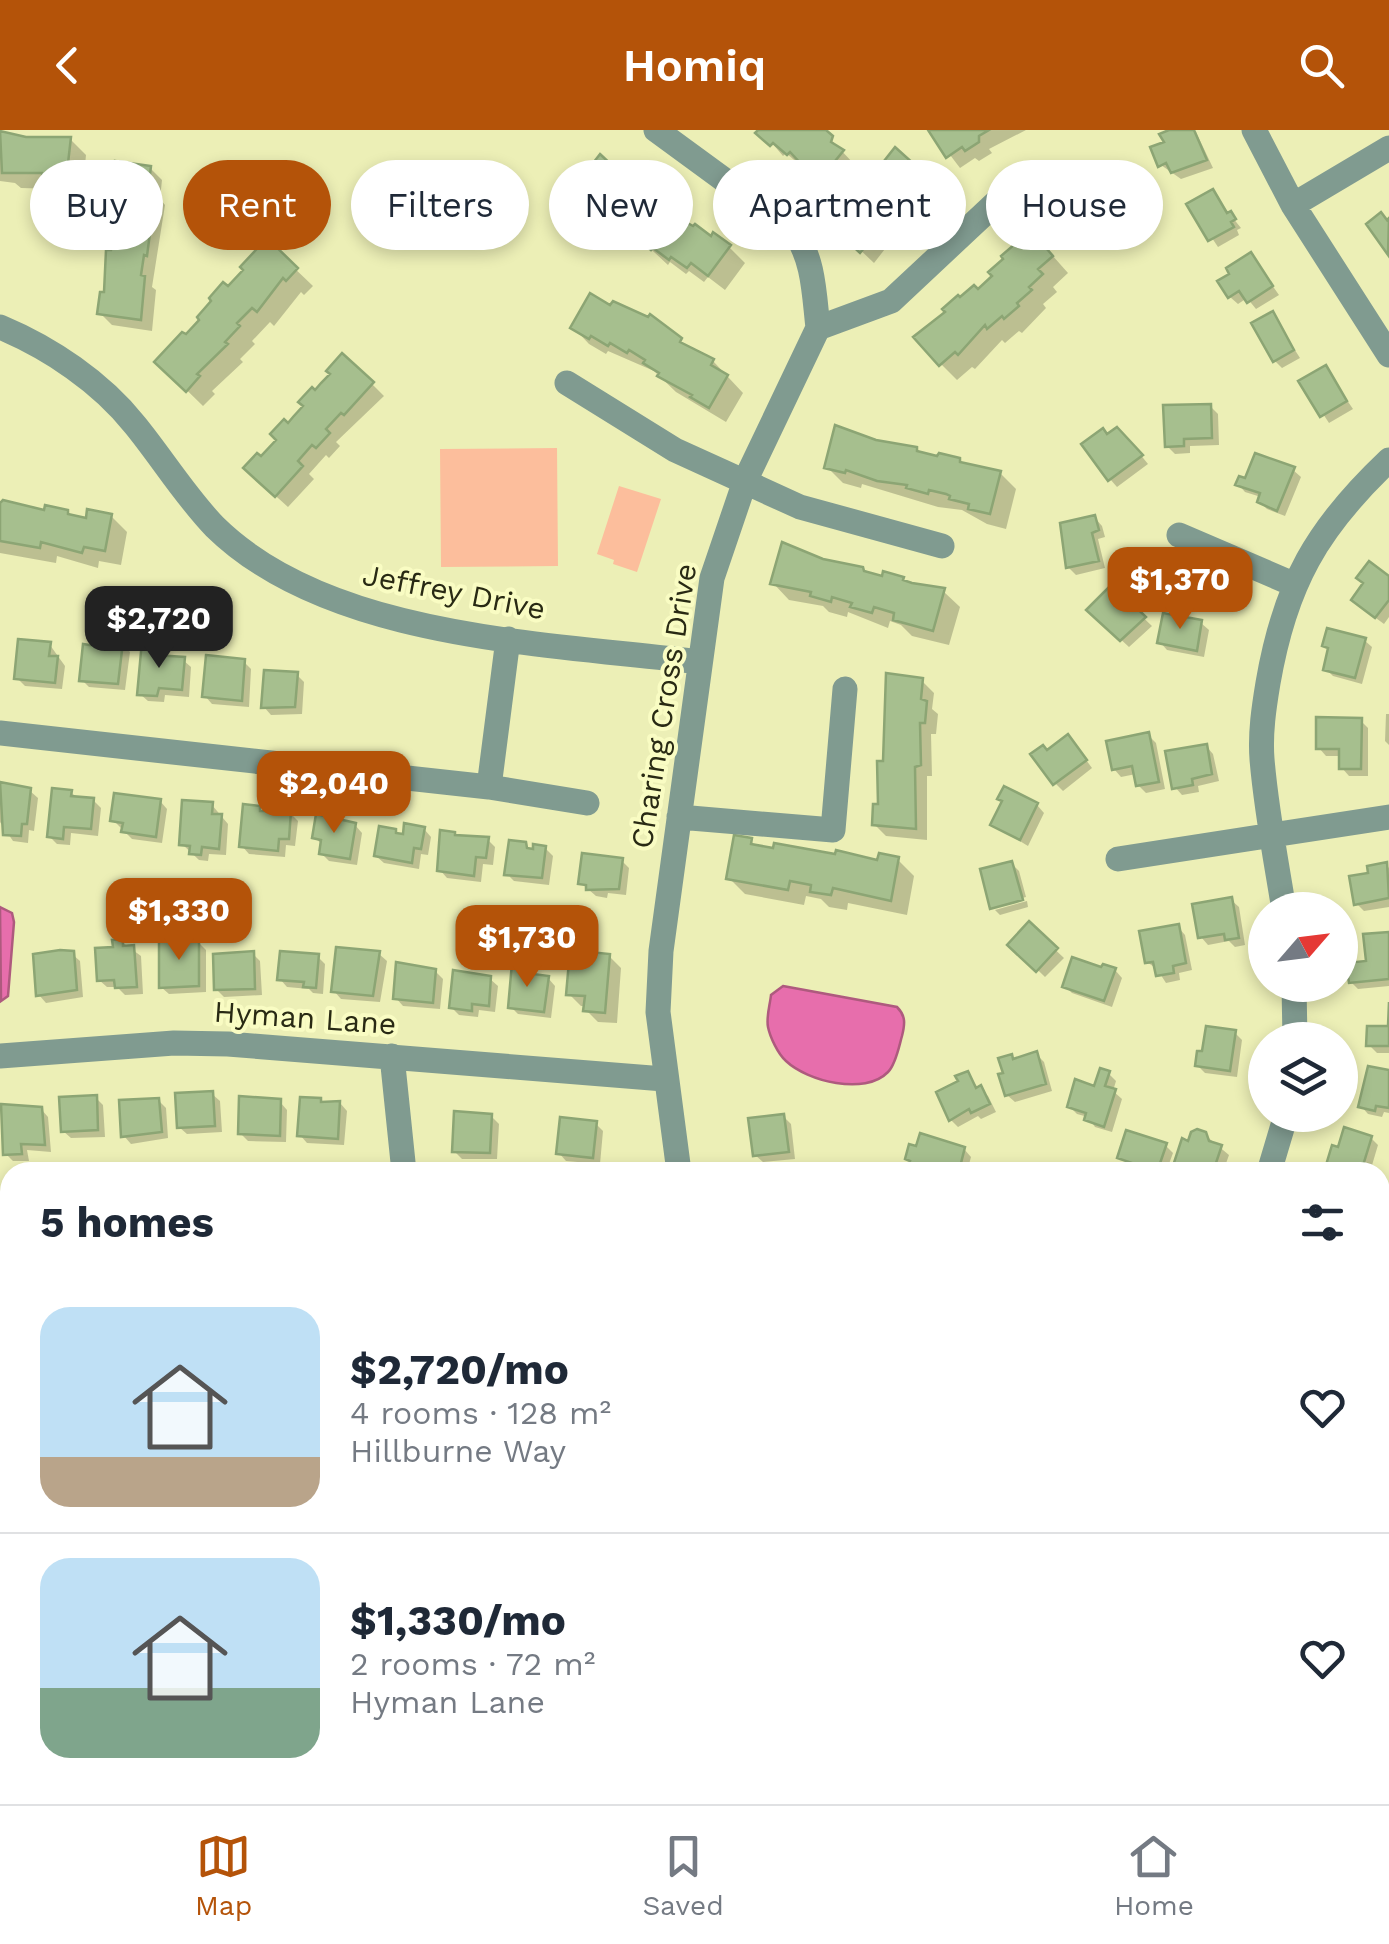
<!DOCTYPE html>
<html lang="en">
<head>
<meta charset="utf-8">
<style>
  :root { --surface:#fff; --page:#f6f6f7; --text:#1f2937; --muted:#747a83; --line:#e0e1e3; --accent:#b45309 }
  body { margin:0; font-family:"Work Sans",sans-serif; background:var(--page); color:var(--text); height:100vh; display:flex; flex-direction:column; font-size:38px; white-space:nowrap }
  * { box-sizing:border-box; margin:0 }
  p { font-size:32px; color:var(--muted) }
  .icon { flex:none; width:55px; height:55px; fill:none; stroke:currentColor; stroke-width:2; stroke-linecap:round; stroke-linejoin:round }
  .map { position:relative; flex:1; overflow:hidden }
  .panel { position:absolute; left:0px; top:1032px; width:1390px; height:642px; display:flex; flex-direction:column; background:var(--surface); border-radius:30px 30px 0 0; box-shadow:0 5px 15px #0003 }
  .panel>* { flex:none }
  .top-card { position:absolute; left:30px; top:30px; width:1330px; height:90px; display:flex; gap:20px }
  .needle { width:65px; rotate:62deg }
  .fabs { position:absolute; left:1248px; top:762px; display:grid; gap:20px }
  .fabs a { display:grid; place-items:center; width:110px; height:110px; border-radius:50%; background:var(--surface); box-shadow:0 5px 15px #0003; font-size:50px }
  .price { position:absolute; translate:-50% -85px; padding:0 22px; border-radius:20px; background:var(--accent); color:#fff; font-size:32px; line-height:65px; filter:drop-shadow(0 2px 5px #0008) }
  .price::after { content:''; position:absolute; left:50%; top:60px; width:30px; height:22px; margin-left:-15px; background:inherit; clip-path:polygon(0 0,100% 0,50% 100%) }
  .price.selected { background:#222; color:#fff }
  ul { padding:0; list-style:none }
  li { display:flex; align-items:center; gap:30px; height:250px; padding:0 40px }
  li+li { border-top:2px solid var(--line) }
  li span { display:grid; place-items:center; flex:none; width:280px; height:200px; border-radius:30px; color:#555 }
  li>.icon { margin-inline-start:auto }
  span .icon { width:120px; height:120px; fill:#fffc; stroke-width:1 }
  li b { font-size:42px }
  h2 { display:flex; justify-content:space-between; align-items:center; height:120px; padding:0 40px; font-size:42px }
  .tag { padding:0 35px; border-radius:45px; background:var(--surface); box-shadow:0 5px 15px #0003; font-size:35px; line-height:90px }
  .tag.selected { background:var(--accent); color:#fff }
  header { display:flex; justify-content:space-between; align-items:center; height:130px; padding:0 40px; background:var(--accent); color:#fff; font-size:45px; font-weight:600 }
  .menu { display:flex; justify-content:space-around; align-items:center; height:140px; border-top:2px solid var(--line); background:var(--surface); font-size:28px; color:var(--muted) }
  .menu a { display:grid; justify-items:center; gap:5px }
  .menu .selected { color:var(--accent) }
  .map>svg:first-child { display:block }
</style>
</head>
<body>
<header><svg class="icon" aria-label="back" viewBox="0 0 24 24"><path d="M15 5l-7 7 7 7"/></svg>Homiq<svg class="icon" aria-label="search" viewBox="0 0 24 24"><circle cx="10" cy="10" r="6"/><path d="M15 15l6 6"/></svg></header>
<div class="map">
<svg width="1389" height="1674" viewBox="0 0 1389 1674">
  <rect width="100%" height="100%" fill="#ecefb6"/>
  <path fill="#fcbe9c" d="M557,318L558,436L441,437L440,319Z
    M619,356L661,369L637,442L613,434L614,430L597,424Z"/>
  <path fill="#e76eac" stroke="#ae5a7e" stroke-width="2.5" d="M0,777L12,783L14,792L8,866L1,871Z
    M783,856L897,877C906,886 905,894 902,906C899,916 896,934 888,942C865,966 807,951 786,931C778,924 770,907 768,897C766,887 770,875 771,865Z"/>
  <path fill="#0003" d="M761,0H822L854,34L831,62L803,32L800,35L786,23L783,26Z
    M931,0H1026L989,19L992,23L979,31L975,28L960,38Z
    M1175,0L1196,2L1213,38L1181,49L1161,35L1167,13Z
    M0,4L28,9L29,7L70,9L86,25L82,66L62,64L56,59L21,58L15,53L0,51Z
    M895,20L935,58L920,74L924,78L910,92L912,94L902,104L899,101L874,133L836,97L877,52Z
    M150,38L162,50L160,69L165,75L152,157L156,160L152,201L112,195L100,183L107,165L116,102L112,98L120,60L114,55Z
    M617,43L647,62L694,100L729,117L745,133L725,160L708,147L704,152L689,141L686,144L670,132L668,135L626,96L610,87L580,54Z
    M1212,62L1241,98L1237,100L1239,105L1218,117L1190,75Z
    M267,112L313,156L304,165L301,162L274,196L270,192L252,211L255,214L240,229L243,232L212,261L215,264L203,276L158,232L186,208L247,140Z
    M1044,116L1068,143L1053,157L1057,162L1043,174L1046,178L1022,203L1019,201L1005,213L1002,210L975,239L972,237L957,250L941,234L978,162Z
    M1251,125L1279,165L1256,179L1247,168L1238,174L1230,167Z
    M611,179L665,196L690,220L713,231L743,263L726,292L676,262L654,241L608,221L606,224L589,214L573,197Z
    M1272,184L1300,228L1282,238L1275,231Z
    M1325,238L1353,279L1329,293L1302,252Z
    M372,254L384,266L336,312L340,316L329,328L326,325L309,344L314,349L288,377L258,350L262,330L316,263Z
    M1210,276L1218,284L1219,315L1190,316V323L1175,324L1167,316Z
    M1108,306L1135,318L1148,334L1117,357L1110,349Z
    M875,312L1000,343L1016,359L1006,399L987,394L962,380L938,377L862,354L861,358L843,353L827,337Z
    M1293,340L1301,347L1285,386L1267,379L1260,372L1261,367L1245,362L1238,354Z
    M0,375L46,384L67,382L73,388L88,391L111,386L127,402L121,435L99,431L98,438L57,426L56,433L0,423Z
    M1095,388L1102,396L1105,407L1098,409L1105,438L1076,445L1068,437Z
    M867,444L902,449L908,455L943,461L960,477L949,515L912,506L901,495L890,491L888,498L848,482L847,487L829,482L823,476L789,470L773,453Z
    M1389,449V487L1384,494L1361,477Z
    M1112,458L1152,496L1129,517L1089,480Z
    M124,484L135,488L134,497L124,493Z
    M1201,493L1209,500L1204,527L1167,520L1160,512Z
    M1364,510L1372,517L1362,554L1333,546L1326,539L1330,521L1325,515Z
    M122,514L130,522L125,560L89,557L82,550Z
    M154,514L162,522L161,528L183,530L191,537L189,567L165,565L164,572L148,571L140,564Z
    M50,515L65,536L62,559L25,556L17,548Z
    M243,531L251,539L249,577L212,574L205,566Z
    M296,544L304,552L302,584L271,585L264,577Z
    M922,551L934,563L932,579L938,584L936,604H931L932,646H927V710L886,706L874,694L880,677L885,634Z
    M1386,584H1389V615L1385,611Z
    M1360,590L1368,598V646H1349L1342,638V626H1326L1319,618Z
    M1148,605L1156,613L1165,659L1146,663L1138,655L1136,644L1121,647L1114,639Z
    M1075,615L1092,638L1063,661L1055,653L1047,623Z
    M1206,616L1213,624L1219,651L1198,656L1199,662L1182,665L1175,657Z
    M0,655L30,661L38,668L34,701L29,700L28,713L13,711L0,692Z
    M71,662L78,669L93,670L101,678L98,706L71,703L70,715L57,714L50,707Z
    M160,671L167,679L162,713L132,709L113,690Z
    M212,675L228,694L226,725L209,724L208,731L199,730L182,714Z
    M1037,675L1044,683L1028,716L993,695Z
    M259,678L264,683H290L298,691L295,716L286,715L285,727L249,724L242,716Z
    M355,695L362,703L357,735L329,731L321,723L323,715L315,708Z
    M424,699L431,707L428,725L421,724L419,739L384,733L376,726L395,701L405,707Z
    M454,704L458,708L487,709L495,717L493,735L483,734L481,752L447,748L440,740Z
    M751,711L757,718L879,733L898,730L914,746L907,785L848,773L847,780L829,777L821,769L806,766L804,775L745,764L729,748Z
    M525,714L535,724L545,718L553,726L549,755L514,751L507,744Z
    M622,731L629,738L626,765L608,763L607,768L596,766L581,753Z
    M1012,734L1019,741L1026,767L994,775V779L992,777Z
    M1386,735L1389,738V777L1364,781L1357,774L1371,745Z
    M1231,770L1239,777L1245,815L1235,817L1229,811L1208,815L1201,807Z
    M1027,771L1028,777L1000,785L995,780Z
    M1029,795L1064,828L1045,847L1011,814Z
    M1178,797L1185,805L1192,840L1179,843L1180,850L1166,853L1157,839L1147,832Z
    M1389,804V856L1358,859L1351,852Z
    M122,812L141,826L143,864L125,865L117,857H107L99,850Z
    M198,812L206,820V862L169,864L161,857Z
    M72,824L80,831L83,867L46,873L39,865Z
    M253,824L260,831L262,865L224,867L216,859Z
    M379,824L387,831L380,872L341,869L334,861Z
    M609,826L621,838L617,893L598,892L586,880V876H581L569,864Z
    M318,827L325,834L323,864L313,863L309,859L287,857L280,849Z
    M525,837L533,845L548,848L555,856L551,888L518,884L511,877Z
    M1115,840L1122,848L1112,877L1072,863L1065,856Z
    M435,841L443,849L440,879L403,876L396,868Z
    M490,849L498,856L495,882L479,880L478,887L459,885L451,877Z
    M1389,899V923H1377L1369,915Z
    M1234,902L1242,910L1237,947L1205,943L1197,935L1205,924Z
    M1036,924L1044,932L1052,961L1015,972L1007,965L1011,927L1015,931Z
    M1108,943L1116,951L1113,961L1122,969L1112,1002L1095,997L1088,987L1077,984L1069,976L1096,959Z
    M1389,943V983L1384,982L1382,987L1368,984L1361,976Z
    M967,944L979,959L988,966L996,982L981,989L978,986L958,997L951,990Z
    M212,964L220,971L222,1002L187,1004L179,997Z
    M96,968L103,975L105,1007L71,1008L63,1001Z
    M158,970L166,978L168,1008L131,1014L124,1006Z
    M280,972L287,980L286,1012L248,1011L240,1003Z
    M340,973L347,981L344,1015L307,1013L300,1005L323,974Z
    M41,979L48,987L51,1022L27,1020L29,1031H13L6,1024Z
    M491,986L499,994L497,1029H462L454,1021Z
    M784,987L791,994L795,1029L763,1032L755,1025Z
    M595,993L603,1001L600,1034L566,1031L559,1023Z
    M1205,1005L1229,1025L1223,1042H1173L1184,1012L1190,1014Z
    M1371,1008L1378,1015L1370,1042H1340L1329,1034L1340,1020Z
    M1165,1015L1173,1023L1166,1042H1144L1120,1027Z
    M964,1019L971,1027L967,1042H909L912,1033Z
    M1380,1223L1389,1229V1245L1383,1265L1380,1264Z
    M10,1278V1308L6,1303Z
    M10,1473V1512L0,1516V1478Z
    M90,1665H125L129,1669L128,1674H88Z
    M486,1665H514L513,1669Z
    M1144,1665H1203L1201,1674H1159Z"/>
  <path fill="#a6bf8e" stroke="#8ca574" stroke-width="2.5" d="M758,0H826L833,6L831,12L844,20L818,52L790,22L787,25L773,13L770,16L755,3Z
    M928,0H989L979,6V12L965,21L962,17L946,28Z
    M1169,0H1194L1207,30L1171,43L1166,33L1158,37L1150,17L1164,12L1159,4Z
    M0,1L26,7H71L66,51L43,49L42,43H2Z
    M895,17L925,44L910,61L914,64L900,79L902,81L889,94L886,91L860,123L832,97L847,81L843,78L873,52L870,49Z
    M600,24L618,41L649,60L646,63L677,87L693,96L695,94L711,106L713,102L731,115L708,146L691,133L687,138L671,127L669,130L653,118L651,120L621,95L624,91L590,71L594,66L577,54Z
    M115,31L151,36L148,60H154L146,103H150L147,126L144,125L141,145L145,146L141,190L97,184L100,162H104L106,120H111L114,100L109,99L118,57L112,56Z
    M1213,59L1227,83L1231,81L1236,89L1231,92L1234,97L1208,111L1186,74Z
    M1381,82L1387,90L1389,88L1388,125L1366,94Z
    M1028,97L1053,126L1038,139L1043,144L1029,157L1032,160L1017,173L1019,176L1004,189L1002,186L987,199L985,195L958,225L955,222L939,236L913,207L945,182L942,179L958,165L960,167L974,155L978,159L992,146L988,142L1003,129L1001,126L1015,114L1012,111Z
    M267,108L298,138L286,151L283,148L257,182L252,178L237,193L240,196L225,212L228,214L197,244L200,246L186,262L154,232L182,202L186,204L199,190L197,187L211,171L209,168L223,152L228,156L243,140L240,137Z
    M1251,122L1273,156L1247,173L1239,161L1228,168L1217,151L1229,144L1226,138Z
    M590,163L610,175L613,171L648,187L650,184L682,208L680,212L714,229L711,235L728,245L709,278L690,267L692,265L657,246L659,243L643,233L645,230L629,220L627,223L610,213L608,216L591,206L589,209L570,198Z
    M1273,181L1294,220L1273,232L1251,193Z
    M342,223L374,252L344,285L341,283L326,299L330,303L316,318L312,315L298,331L303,336L275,367L243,338L257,323L261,326L276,310L270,304L284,289L288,293L293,287L303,276L298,272L312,257L315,260L321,253L330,244L326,241Z
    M1326,235L1347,271L1320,287L1298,251Z
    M1211,274L1212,308L1184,309V316L1165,317L1163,275Z
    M835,295L876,310L917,317V321L937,326L939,323L960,328V332L1001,341L990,384L968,379L969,374L949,369L950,366L946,364L929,360L928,364L906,358L907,355L877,351L846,340L845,343L824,338Z
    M1117,297L1143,325L1108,351L1081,314L1103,298L1107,304Z
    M1255,323L1295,337L1277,381L1257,372L1260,363L1235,355L1239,346L1245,348Z
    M3,370L44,380L45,375L68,380V384L86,388L87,379L112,384L105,421L84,417L82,423L41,412L40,418L0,411V373Z
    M1095,385L1099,400L1092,403L1099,431L1066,438L1060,393Z
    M782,412L823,429L863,437L864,441L882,446L883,441L904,447L903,450L912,453L945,458L933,501L893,490L894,483L874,477L872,483L850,477L852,473L832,467L831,472L810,466L811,462L770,454Z
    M1369,431L1389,446V470L1375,488L1351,470L1363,453L1356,448Z
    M1112,454L1146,487L1120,511L1086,480Z
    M1163,483L1202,490L1197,521L1157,513Z
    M1327,498L1366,508L1355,548L1323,540L1328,518L1322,516Z
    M97,508L123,512L118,554L79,551L83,514L96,516Z
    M18,509L51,512L49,526H58L55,553L14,549Z
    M142,511L155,512L154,525L185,527L182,560L159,558L157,566L137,565Z
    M206,525L245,529L242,571L202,567Z
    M264,540L298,542L295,577L261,578Z
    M886,543L923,548L921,569L927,571L925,593H920L921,635L915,637L916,699L872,695L873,674H878L877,631H883Z
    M1316,587L1362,588L1361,639H1339V619H1316Z
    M1149,602L1159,652L1136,656L1132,636L1112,640L1106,611Z
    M1068,604L1087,630L1053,655L1030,624L1043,615L1047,620Z
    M1207,614L1212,644L1192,649L1193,655L1172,659L1165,621Z
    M0,652L31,658L27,694H22L21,706L3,705Z
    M1004,656L1038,673L1020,710L990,695L1002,671L997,669Z
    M52,658L72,660L71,666L94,668L91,699L64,697L63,709L47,707Z
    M114,663L161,669L156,707L121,702L123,693L110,691Z
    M182,670L213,672L212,684H222L219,719L202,717L201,725L189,724L190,716L179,715Z
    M243,674L260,676V681H291L289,709H279L278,721L239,717Z
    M316,684L356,693L350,729L319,724L321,710L312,708Z
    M404,693L425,697L421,719L414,718L412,733L374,726L379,696L396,699V703L403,704Z
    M440,700L455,702V705L489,707L486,728L476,727L474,746L437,741Z
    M734,705L752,708L751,714L773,718L774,713L835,724L836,720L877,730L879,723L899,727L891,771L833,758L831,765L810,762L811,755L790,751L788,760L726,749Z
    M509,710L526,712L527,718L533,719V714L546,716L542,748L504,745Z
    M582,723L623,728L619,759L586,760V755L578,754Z
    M1012,731L1023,770L990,779L980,739Z
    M1387,732L1389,768L1354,775L1349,746L1368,743L1367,736Z
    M1232,767L1239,808L1225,810L1224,804L1198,808L1192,774Z
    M1029,791L1058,818L1036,842L1007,815Z
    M1179,794L1186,833L1173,836L1174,843L1156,846L1153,832L1145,833L1139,801Z
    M1389,802V849L1349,853L1346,833L1366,831L1363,804Z
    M123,809V816L134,815L137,857L115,858L114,850L97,851L95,818L113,817L112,810Z
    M159,809L199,810V856L159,858Z
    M336,817L380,821L373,866L331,862Z
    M60,820L74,821L77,860L36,866L33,824Z
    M570,820L610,824L605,883L583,881L585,866L566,865Z
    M254,821L255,859L214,860L213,824Z
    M280,821L319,824L316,858L303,857L304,852L277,850Z
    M1072,827L1101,837L1103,834L1116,838L1104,871L1062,857Z
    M396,832L436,839L433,873L393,869Z
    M512,833L526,835L525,843L549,846L544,882L508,878Z
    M453,840L491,846L489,876L472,874V881L449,878Z
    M1389,872V916H1366L1367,896H1388Z
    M1206,896L1236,900L1230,941L1195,936L1197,921H1202Z
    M1037,921L1046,954L1005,966L998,944L1003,943L998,928L1012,924L1013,929Z
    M1368,936L1389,940V978L1376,976L1375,981L1358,977Z
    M1100,938L1110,941L1105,956L1116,959L1104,997L1084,990L1086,983L1067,977L1075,949L1094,956Z
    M968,941L976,958L981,955L990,974L971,983L969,979L949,991L936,962L958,951L955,946Z
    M213,961L215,996L177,998L175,963Z
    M97,965L98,1000L61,1002L59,967Z
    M239,966L281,969L280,1006L238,1004Z
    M300,967L321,968V972L340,971L338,1009L297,1006Z
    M159,968L162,1002L121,1007L119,970Z
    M1,974L42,977L45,1015L21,1014L22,1024L3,1025Z
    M454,981L492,984L490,1023L452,1022Z
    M784,984L789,1022L753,1026L748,988Z
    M560,987L597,991L593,1028L556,1024Z
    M1344,997L1372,1006L1361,1042L1326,1035L1332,1015L1338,1017Z
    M1197,999L1206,1002L1209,1011L1222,1015L1213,1042H1171L1182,1008L1188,1011L1191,1002Z
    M1126,1000L1167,1013L1157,1042L1137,1039L1138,1035L1117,1028Z
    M920,1003L965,1017L959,1041L942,1035L939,1042H906L910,1031L905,1029L909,1014L916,1016Z
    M0,1131L10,1133V1169L0,1167Z
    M10,1470V1501L0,1507V1475Z
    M87,1665H122L120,1674H85Z
    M194,1665H232V1674H193Z
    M1195,1665L1193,1674H1161L1162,1670L1141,1666Z"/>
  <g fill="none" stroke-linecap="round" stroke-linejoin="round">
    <path stroke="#809b90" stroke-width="25" d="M656,0L794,101C814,130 814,163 818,198
      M1254,0L1293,75L1389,225
      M1293,75L1389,18
      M0,197C50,218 101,252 135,295C162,328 185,366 215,397C329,509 547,513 699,532
      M818,198L891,171L1015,55
      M567,253L675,320L800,377L942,416
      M1179,405L1293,454
      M0,603L489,657L587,673
      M489,657L508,509
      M679,687L833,700L845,559
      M1118,729L1389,687
      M1284,780C1276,730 1266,679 1262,629C1260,603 1264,577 1268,553C1285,454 1317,398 1389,330
      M1294,855L1295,910
      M0,926L174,913L228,914L664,949
      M392,926L404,1042
      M679,1042L658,882L661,821L712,448L745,351L818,198
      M1269,1042L1286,985
      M1380,1168L1389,1171
      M0,1220L10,1221
      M28,1674L30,1665
      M298,1674L301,1665
      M563,1674L564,1665
      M1260,1674L1262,1665"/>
  </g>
  <g text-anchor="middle" stroke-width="8" stroke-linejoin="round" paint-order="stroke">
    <g font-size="30" fill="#292a14" stroke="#f9fcc3">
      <text transform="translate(454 462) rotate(11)" y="10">Jeffrey Drive</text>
      <text transform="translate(664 576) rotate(-81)" y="10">Charing Cross Drive</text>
      <text transform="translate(305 888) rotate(4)" y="10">Hyman Lane</text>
    </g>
  </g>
</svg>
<div class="fabs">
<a><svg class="needle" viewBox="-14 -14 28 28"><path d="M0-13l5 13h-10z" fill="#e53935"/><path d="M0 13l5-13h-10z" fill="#747a83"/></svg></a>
<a><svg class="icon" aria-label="layers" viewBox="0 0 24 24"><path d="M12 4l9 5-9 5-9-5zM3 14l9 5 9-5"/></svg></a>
</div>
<b class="price" style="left:1180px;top:502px">$1,370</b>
<b class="price selected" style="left:159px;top:541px">$2,720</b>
<b class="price" style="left:334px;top:706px">$2,040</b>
<b class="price" style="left:179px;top:833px">$1,330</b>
<b class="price" style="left:527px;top:860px">$1,730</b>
<div class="top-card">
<a class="tag">Buy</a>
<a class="tag selected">Rent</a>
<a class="tag">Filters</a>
<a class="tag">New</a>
<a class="tag">Apartment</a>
<a class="tag">House</a>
</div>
<section class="panel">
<h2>5 homes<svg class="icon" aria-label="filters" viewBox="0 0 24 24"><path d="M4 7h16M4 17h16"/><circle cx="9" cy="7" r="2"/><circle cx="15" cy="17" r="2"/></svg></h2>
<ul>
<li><span style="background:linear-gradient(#bfe0f5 75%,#b9a48a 0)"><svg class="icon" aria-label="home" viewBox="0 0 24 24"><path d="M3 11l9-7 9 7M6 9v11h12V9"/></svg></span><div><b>$2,720/mo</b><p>4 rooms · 128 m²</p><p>Hillburne Way</p></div><svg class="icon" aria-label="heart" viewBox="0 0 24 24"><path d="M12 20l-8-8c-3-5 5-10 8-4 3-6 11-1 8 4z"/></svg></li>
<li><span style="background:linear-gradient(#bfe0f5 65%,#7fa58c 0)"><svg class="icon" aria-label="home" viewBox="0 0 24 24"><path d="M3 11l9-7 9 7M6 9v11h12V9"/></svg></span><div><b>$1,330/mo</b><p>2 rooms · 72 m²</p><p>Hyman Lane</p></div><svg class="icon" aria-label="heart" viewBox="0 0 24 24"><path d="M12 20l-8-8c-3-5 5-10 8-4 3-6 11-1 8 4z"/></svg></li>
</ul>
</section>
</div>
<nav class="menu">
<a class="selected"><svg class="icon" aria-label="map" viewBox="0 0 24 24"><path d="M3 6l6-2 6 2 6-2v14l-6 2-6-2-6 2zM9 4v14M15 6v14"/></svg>Map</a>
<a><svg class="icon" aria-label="saved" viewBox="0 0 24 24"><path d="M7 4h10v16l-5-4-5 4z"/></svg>Saved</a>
<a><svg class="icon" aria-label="home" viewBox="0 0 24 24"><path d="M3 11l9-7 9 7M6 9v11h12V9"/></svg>Home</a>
</nav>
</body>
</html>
